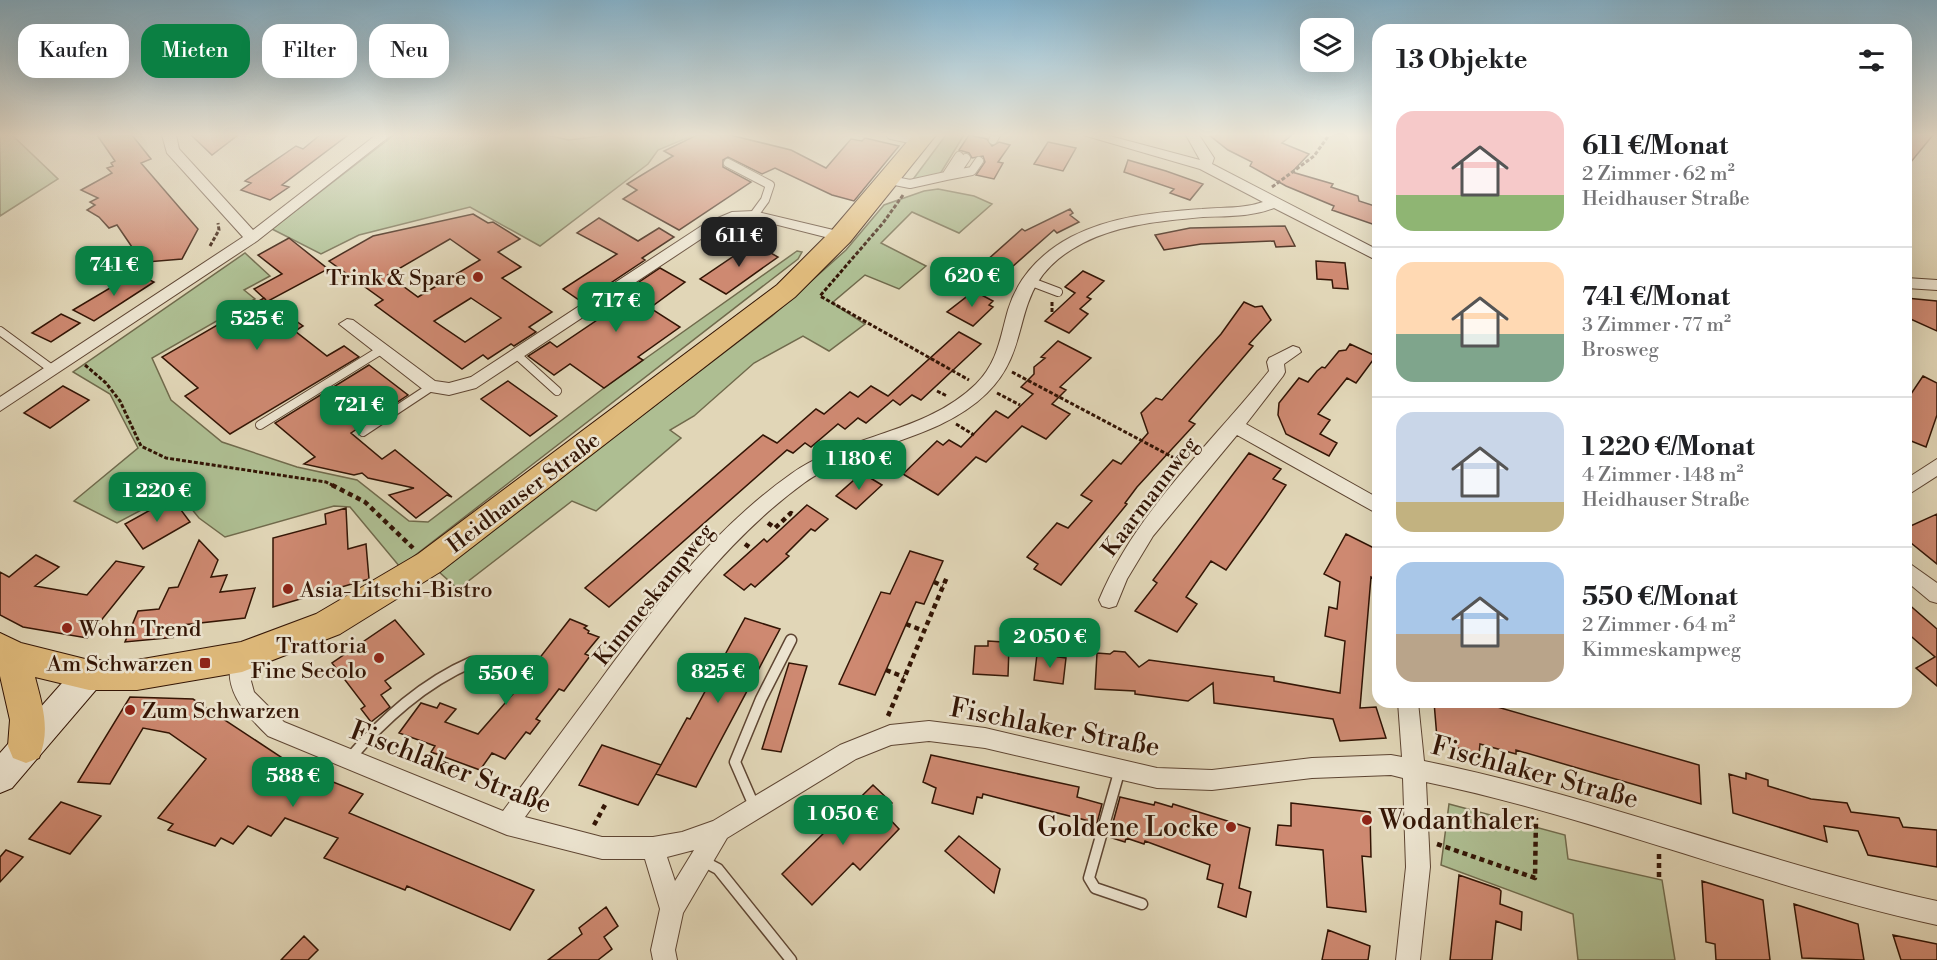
<!DOCTYPE html>
<html lang="de">
<head>
<meta charset="utf-8">
<style>
  :root { --surface:#fff; --page:#f6f6f6; --text:#202124; --muted:#757577; --line:#e0e0e0; --accent:#0b8043 }
  body { margin:0; font-family:"Libre Bodoni",serif; background:var(--page); color:var(--text); height:100vh; display:flex; flex-direction:column; font-size:22px; white-space:nowrap }
  * { box-sizing:border-box; margin:0 }
  p { font-size:20px; color:var(--muted) }
  .icon { flex:none; width:33px; height:33px; fill:none; stroke:currentColor; stroke-width:2; stroke-linecap:round; stroke-linejoin:round }
  .map { position:relative; flex:1; overflow:hidden }
  .side { position:absolute; left:1372px; top:24px; width:540px; height:684px; display:flex; flex-direction:column; background:var(--surface); border-radius:18px; box-shadow:0 6px 24px #0002 }
  .side>* { flex:none }
  .banner { position:absolute; left:18px; top:24px; width:570px; height:54px; display:flex; gap:12px }
  .buttons { position:absolute; left:1300px; top:18px; display:grid; gap:12px }
  .buttons a { display:grid; place-items:center; width:54px; height:54px; border-radius:12px; background:var(--surface); box-shadow:0 6px 24px #0002; font-size:30px }
  .price { position:absolute; translate:-50% -51px; padding:0 14px; border-radius:12px; background:var(--accent); color:#fff; font-size:20px; line-height:39px; filter:drop-shadow(0 2px 3px #0008) }
  .price::after { content:''; position:absolute; left:50%; top:36px; width:18px; height:14px; margin-left:-9px; background:inherit; clip-path:polygon(0 0,100% 0,50% 100%) }
  .price.active { background:#222; color:#fff }
  ul { padding:0; list-style:none }
  li { display:flex; align-items:center; gap:18px; height:150px; padding:0 24px }
  li+li { border-top:2px solid var(--line) }
  li span { display:grid; place-items:center; flex:none; width:168px; height:120px; border-radius:18px; color:#555 }
  li>.icon { margin-inline-start:auto }
  span .icon { width:72px; height:72px; fill:#fffc; stroke-width:1 }
  li b { font-size:26px }
  h2 { display:flex; justify-content:space-between; align-items:center; height:72px; padding:0 24px; font-size:26px }
  .tag { padding:0 21px; border-radius:18px; background:var(--surface); box-shadow:0 6px 24px #0002; font-size:21px; line-height:54px }
  .tag.active { background:var(--accent); color:#fff }
  .map>svg:first-child { display:block }
</style>
</head>
<body>
<div class="map">
<svg width="1937" height="960" viewBox="0 0 1937 960">
  <rect width="100%" height="100%" fill="#e1d6b7"/>
  <filter id="stains"><feTurbulence type="fractalNoise" baseFrequency=".00333" numOctaves="4"/><feColorMatrix values="0 0 0 0 .2 0 0 0 0 .09 0 0 0 0 .02 0 0 0 .5 -.17"/></filter>
  <radialGradient id="worn" r=".72"><stop offset=".6" stop-color="#630" stop-opacity="0"/><stop offset="1" stop-color="#630" stop-opacity=".3"/></radialGradient>
  <path fill="#aebe92" stroke="#706a4c" stroke-width="1.5" d="M0,135H12L58,179L0,216Z
    M394,135H546L569,140L609,135H694L658,150L648,164L540,246L470,207L359,235L321,254L272,229Z
    M946,135H964L940,174L911,182Z
    M938,189L974,196L992,204L959,233L912,212L881,243L926,266L899,289L865,275L832,303L865,324L829,351L803,336L754,363L694,416L670,430L681,438L596,511L572,501L458,589L438,571L772,316L846,250L884,205L924,191Z
    M797,251L802,252L798,259L400,567L350,507L334,506L225,537L199,518L177,491L117,523L74,501L138,448L110,394L73,372L245,253L270,276L244,290L255,299L152,358L171,400L222,442L297,467L357,480L409,521L428,522L604,388Z
    M1449,804L1565,835L1568,859L1662,880L1675,960H1578L1573,914L1441,865Z"/>
  <path fill="#ce8971" stroke="#331505" stroke-width="1.5" fill-rule="evenodd" d="M97,135H132L151,159L141,163L198,229L182,259L135,263L143,250H134L117,225L109,228L99,217L87,210L95,205L90,202L98,198L81,190L112,173L107,168L113,166L111,163L115,161Z
    M191,135H238L212,155Z
    M320,135H348L282,185L289,187L270,200L241,190L251,183L245,181L296,146L303,149Z
    M697,135H730L791,150L826,168L851,139L862,141L865,138L899,146L854,201L832,195L775,168L762,174L728,157L723,160V167L751,182L679,230L623,199L637,190L627,184L673,156L664,151Z
    M969,135L987,139L992,146L999,142L1010,145L998,162L1003,163L994,179L976,175L985,162L983,156L972,158L969,153L959,150Z
    M1209,135H1292L1282,143L1309,154L1292,172L1333,184L1331,187L1358,196L1359,201L1378,207V226L1332,210L1334,206L1286,186L1250,166L1252,162L1228,150Z
    M1906,135H1933L1906,168Z
    M1048,142L1076,148L1063,171L1034,164Z
    M1128,160L1166,171L1203,184L1190,200L1170,193L1174,189L1124,172Z
    M1070,209L1073,213L1070,215L1079,222L1057,233L1054,230L988,288L968,277L1022,229L1025,231Z
    M473,214L488,223L493,222L520,239L498,252L521,267L502,278L552,312L529,327L536,332L514,346L511,344L488,359L483,355L462,369L375,305L383,300L329,261L373,236ZM450,239L480,260L418,297L388,275ZM471,298L501,318L465,342L434,321Z
    M599,218L638,241L659,228L674,237L642,258L645,260L582,302L563,289L617,254L577,233Z
    M1285,226L1295,246L1276,247L1274,241L1201,244L1164,250L1155,235L1190,228Z
    M289,238L328,269L268,301L303,326L295,331L327,356L344,346L359,357L230,434L185,396L198,388L162,357L264,298L266,300L254,289L282,274L258,255Z
    M753,243L778,257L726,294L700,279Z
    M1316,261L1345,263L1348,289L1333,288L1332,280L1317,279Z
    M660,268L685,282L650,308L680,327L638,357L643,360L604,388L570,364L554,375L528,356L550,342L557,347L603,316L596,311Z
    M131,271L154,282L94,321L73,310L127,278Z
    M1083,271L1104,281L1087,297L1091,299L1080,309L1088,314L1069,333L1045,321L1075,293L1065,287Z
    M974,291L993,301L989,305L993,307L973,326L947,312Z
    M1906,298L1937,301V331L1906,317Z
    M1244,302L1255,307L1262,306L1271,320L1249,344L1253,346L1189,421L1195,424L1137,487L1125,503L1127,504L1061,585L1034,569L1038,564L1027,557L1057,523L1068,528L1092,501L1081,495L1113,460L1121,464L1148,433L1141,413L1156,398L1162,400L1221,334Z
    M61,314L80,323L51,342L32,333Z
    M959,332L981,344L921,400L912,395L900,405L893,400L866,423L858,418L845,429L838,424L811,447L805,443L793,453L787,450L609,607L585,588L763,435L777,443L816,409L824,414L850,392L858,397L871,386L888,396Z
    M1058,341L1091,358L1060,387L1066,390L1052,404L1070,414L1046,439L1022,426L986,462L976,457L938,495L903,474L937,441L943,445L949,440L961,447L996,411L1008,418L1033,394L1021,387L1034,374V367L1045,358L1041,357Z
    M1350,344L1376,356L1356,383L1347,378L1318,414L1330,420L1320,434L1337,443L1329,456L1286,434L1278,415L1279,403L1299,378L1308,382L1317,371L1322,367L1325,368L1339,351L1346,350Z
    M369,365L408,395L351,433L382,459L395,450L452,497L447,495L416,518L389,495L414,488L368,478L362,473L354,475L304,464L315,457L275,423Z
    M1923,376L1937,383V415L1926,447L1906,439V391L1911,394Z
    M508,381L557,416L530,436L481,399Z
    M63,386L89,400L50,428L24,413Z
    M1249,453L1281,469L1273,479L1286,485L1264,517L1226,570L1211,561L1186,597L1197,604L1177,632L1135,611L1157,583L1153,580Z
    M862,473L882,485L856,509L836,496Z
    M172,498L190,522L143,549L125,524Z
    M807,505L828,519L815,531L811,529L786,554L789,556L755,587L751,584L744,590L724,575L764,539L767,542Z
    M346,508L348,549L366,544L369,579L273,607V538L326,524L325,514Z
    M1937,514V564L1906,539V528Z
    M1346,534L1378,550V581L1371,577L1360,708L1376,707L1386,738L1340,741L1333,719L1214,703L1213,683L1188,701L1135,694V691L1095,689L1097,653L1110,654L1114,651L1125,652L1139,667L1149,660L1274,677V681L1340,693L1345,641L1325,636L1329,607L1337,609L1340,582L1324,574Z
    M199,540L218,560L211,577L227,575L220,592L255,588L245,618L182,625L177,637L125,642L138,611L159,609L169,588L178,587Z
    M910,551L943,561L924,604L916,602L875,695L839,684L881,592L890,594Z
    M36,555L59,567L35,586L87,595L116,561L144,567L87,638L23,627L0,615V572L9,577Z
    M1906,602L1937,629V686L1916,668L1935,657L1906,632Z
    M745,618L780,629L696,787L656,774L687,718L690,719Z
    M570,619L587,626L584,628L589,631L588,633L599,637L585,654L590,656L564,691L559,689L536,719L540,721L530,734L526,732L505,759L492,753L480,770L431,752L435,746L399,733L421,703L437,708L440,703L456,709L445,722L478,734L534,670L531,669Z
    M395,620L424,654L385,681L391,688L381,695L390,707L371,722L361,709L365,706L332,663Z
    M988,641L1003,642V647H1009L1008,676L973,674L975,646H988Z
    M1037,654L1066,658L1063,684L1034,680Z
    M789,663L807,666L781,752L762,749Z
    M130,697L193,699L296,767L363,794L349,813L534,890L510,930L407,886L405,890L324,858L338,838L285,818L271,836L248,826L233,844L221,838L215,846L168,830L173,824L158,818L206,759L169,733L143,728L110,784L78,782Z
    M1434,702H1480L1699,765L1701,804L1516,750V754L1480,744L1479,754L1447,745L1437,738Z
    M602,745L661,765L638,805L579,785Z
    M931,755L1079,787L1077,797L1102,804L1097,823L983,794L982,798L977,797L973,814L932,803L936,788L923,782Z
    M1746,773L1768,780V786L1811,799L1847,803L1851,812L1899,818L1903,827L1937,830V867L1868,855L1858,831L1824,826L1827,842L1733,813L1729,774L1746,779Z
    M873,785L892,803L883,812L899,829L860,870L853,863L812,905L782,874Z
    M1120,797L1154,805L1155,802L1172,807L1173,804L1250,828L1239,888L1251,892L1246,917L1218,907L1223,884L1207,879L1210,865L1145,841L1144,844L1126,838L1125,842L1109,837Z
    M61,802L101,816L70,854L29,839Z
    M1291,803L1370,812L1371,857L1362,856L1366,912L1327,907L1323,850L1276,845L1278,825L1291,826Z
    M959,836L1000,869L994,893L945,851Z
    M6,850L23,857L0,882V857Z
    M1459,875L1499,889L1501,891L1500,904L1522,912L1521,930L1496,921L1492,960H1450Z
    M1702,881L1763,900L1770,960H1716L1715,944L1706,942Z
    M1794,904L1858,924L1864,960L1802,958Z
    M606,907L618,926L604,937L612,949L598,960H548L582,934L579,928Z
    M1328,930L1370,946L1368,960H1322Z
    M1893,935L1937,944V960H1901Z
    M304,936L318,950L308,960H281Z"/>
  <g fill="none" stroke-linecap="round" stroke-linejoin="round">
    <defs>
      <path id="lane-far1" d="M891,135L920,141
        M993,140L996,135
        M728,163L770,185L765,200L754,215
        M955,174L966,158
        M946,176L972,171L979,161
        M890,180L910,184L946,176L959,156
        M1029,281L1058,292
        M0,331L53,370
        M517,355L557,391
        M260,425L381,350
        M363,432L431,387"/>
      <path id="lane" d="M349,759C384,719 423,683 472,662L487,666
        M1120,769L1089,878L1095,888L1142,904
        M755,808L735,762L761,699L791,640
        M701,860L718,869L791,960"/>
      <path id="street" d="M162,135H176L179,149L253,230L376,135H391L257,241L0,411V397L243,237L167,153Z
        M1083,135H1106L1200,160L1186,135H1199L1214,158L1212,164L1378,250V261L1274,208C1251,217 1228,216 1203,217C1163,221 1120,224 1083,243C1003,284 1039,342 987,393C937,442 860,443 804,483C727,539 671,616 616,692C586,734 555,776 525,817L602,837H653L682,832L713,821L840,745L890,725L929,721L985,728L1157,768L1212,770L1312,758L1391,755L1402,757L1398,702H1418L1424,761C1598,796 1764,863 1937,901V925C1764,887 1599,818 1426,782L1430,867L1420,960H1396L1406,867L1403,778L1391,775L1312,778L1212,790L1157,788L985,748L929,741L891,745L856,759L727,838L683,913L675,950L677,960H653L651,950L660,909L645,859H602L507,835L268,736C245,714 218,685 235,651L242,648L249,651L252,657L251,681L254,692L284,722L503,811C535,768 567,725 599,682C655,606 712,530 791,474C847,434 925,434 976,384C998,362 1000,338 1008,310C1018,277 1041,253 1071,237C1111,216 1158,212 1202,209C1222,207 1243,209 1263,202L1200,169ZM694,850L675,881L667,857Z
        M754,211L846,233L848,236L841,241L754,219L735,221L716,229L476,388L449,395L425,391L339,324L347,319L353,320L435,381L449,383L471,377L706,223L732,212Z
        M1906,278L1937,280V290L1906,288Z
        M1293,346L1299,348L1301,352L1284,364L1285,372L1283,376L1246,424L1378,498V514L1237,435L1153,536L1127,579L1116,606L1109,608L1102,606L1099,600C1136,511 1210,445 1269,371L1267,362L1269,358Z
        M1937,459V476L1906,496V479Z
        M1906,561L1937,583V603L1930,601L1906,581Z"/>
      <path id="secondary" d="M89,661L100,665L104,675L100,685L12,788L0,793V753L78,665Z"/>
      <path id="primary" d="M913,135H936L850,242L795,297L440,572L340,634L242,672L137,690H89L35,677C42,704 51,730 39,758L26,763L13,758L8,746L10,720L0,676V633L21,643L89,660H137L241,642L316,614L418,554L777,285L832,230Z"/>
    </defs>
    <use href="#lane-far1" stroke="#5e4532" stroke-width="10"/>
    <use href="#lane" stroke="#5e4532" stroke-width="13"/>
    <use href="#street" stroke="#5e4532" stroke-width="2"/>
    <use href="#secondary" stroke="#331505" stroke-width="2"/>
    <use href="#primary" stroke="#331505" stroke-width="2"/>
    <path stroke="#331505" stroke-width="3" stroke-dasharray="4 2" stroke-linecap="butt" d="M1272,187L1314,156L1329,135
      M903,195L883,223L820,296L969,380
      M210,246L219,230L218,223
      M1052,302V312
      M85,365L106,383L120,401L141,446L166,458L326,482L334,486
      M1012,372L1180,461
      M937,391L947,396
      M997,393L1020,405
      M956,424L974,435"/>
    <path stroke="#331505" stroke-width="4.5" stroke-dasharray="5 4" stroke-linecap="butt" d="M332,485L365,502L413,548
      M768,523L775,528L791,513L795,516
      M745,544L752,549
      M934,582L943,586
      M906,624L924,631
      M886,670L904,677
      M888,716L947,577
      M594,825L606,803
      M1437,844L1535,878L1536,818
      M1659,854V879"/>
    <use href="#lane-far1" stroke="#ece4d0" stroke-width="8"/>
    <use href="#lane" stroke="#ece4d0" stroke-width="10"/>
    <use href="#street" fill="#ece4d0" fill-rule="evenodd"/>
    <use href="#secondary" fill="#ece4d0" fill-rule="evenodd"/>
    <use href="#primary" fill="#e0bb7c" fill-rule="evenodd"/>
  </g>
  <linearGradient id="sky" x2="0" y2="1"><stop stop-color="#86b6d1"/><stop offset="0.5" stop-color="#f2eddf"/><stop offset="1" stop-color="#f2eddf" stop-opacity="0"/></linearGradient>
  <rect width="1937" height="270" fill="url(#sky)"/>
  <g fill="#8f2418" stroke="#ece4d0" stroke-width="2">
    <circle cx="478" cy="277" r="6"/>
    <circle cx="288" cy="589" r="6"/>
    <circle cx="67" cy="628" r="6"/>
    <circle cx="379" cy="658" r="6"/>
    <rect x="199" y="657" width="12" height="12" rx="3"/>
    <circle cx="130" cy="710" r="6"/>
    <circle cx="1367" cy="820" r="6"/>
    <circle cx="1231" cy="827" r="6"/>
  </g>
  <g text-anchor="middle" stroke-width="5" stroke-linejoin="round" paint-order="stroke">
    <g font-size="22" fill="#331505" stroke="#ece4d0" text-anchor="end">
      <text x="466" y="285">Trink &amp; Spare</text>
      <text x="300" y="597" text-anchor="start">Asia-Litschi-Bistro</text>
      <text x="79" y="636" text-anchor="start">Wohn Trend</text>
      <text x="367" y="653">Trattoria<tspan x="367" dy="25">Fine Secolo</tspan></text>
      <text x="193" y="671">Am Schwarzen</text>
      <text x="142" y="718" text-anchor="start">Zum Schwarzen</text>
    </g>
    <g font-size="22" fill="#331505" stroke="#ece4d0">
      <text transform="translate(523 492) rotate(-37)" y="8">Heidhauser Straße</text>
      <text transform="translate(1149 496) rotate(-53)" y="8">Kaarmannweg</text>
      <text transform="translate(653 594) rotate(-51)" y="8">Kimmeskampweg</text>
    </g>
    <g font-size="27" fill="#331505" stroke="#ece4d0">
      <text transform="translate(1055 727) rotate(11)" y="9">Fischlaker Straße</text>
      <text transform="translate(451 767) rotate(21)" y="9">Fischlaker Straße</text>
      <text transform="translate(1535 772) rotate(15)" y="9">Fischlaker Straße</text>
    </g>
    <g font-size="27" fill="#331505" stroke="#ece4d0" text-anchor="start">
      <text x="1379" y="829">Wodanthaler</text>
      <text x="1219" y="836" text-anchor="end">Goldene Locke</text>
    </g>
  </g>
  <rect width="100%" height="100%" filter="url(#stains)"/>
  <rect width="100%" height="100%" fill="url(#worn)"/>
</svg>
<div class="buttons">
<a><svg class="icon" aria-label="layers" viewBox="0 0 24 24"><path d="M12 4l9 5-9 5-9-5zM3 14l9 5 9-5"/></svg></a>
</div>
<b class="price active" style="left:739px;top:268px">611 €</b>
<b class="price" style="left:114px;top:297px">741 €</b>
<b class="price" style="left:972px;top:308px">620 €</b>
<b class="price" style="left:616px;top:333px">717 €</b>
<b class="price" style="left:257px;top:351px">525 €</b>
<b class="price" style="left:359px;top:437px">721 €</b>
<b class="price" style="left:859px;top:491px">1 180 €</b>
<b class="price" style="left:157px;top:523px">1 220 €</b>
<b class="price" style="left:1050px;top:669px">2 050 €</b>
<b class="price" style="left:718px;top:704px">825 €</b>
<b class="price" style="left:506px;top:706px">550 €</b>
<b class="price" style="left:293px;top:808px">588 €</b>
<b class="price" style="left:843px;top:846px">1 050 €</b>
<div class="banner">
<a class="tag">Kaufen</a>
<a class="tag active">Mieten</a>
<a class="tag">Filter</a>
<a class="tag">Neu</a>
</div>
<section class="side">
<h2>13 Objekte<svg class="icon" aria-label="filters" viewBox="0 0 24 24"><path d="M4 7h16M4 17h16"/><circle cx="9" cy="7" r="2"/><circle cx="15" cy="17" r="2"/></svg></h2>
<ul>
<li><span style="background:linear-gradient(#f6c9c9 70%,#8fb573 0)"><svg class="icon" aria-label="home" viewBox="0 0 24 24"><path d="M3 11l9-7 9 7M6 9v11h12V9"/></svg></span><div><b>611 €/Monat</b><p>2 Zimmer · 62 m²</p><p>Heidhauser Straße</p></div></li>
<li><span style="background:linear-gradient(#ffd9b3 60%,#7fa58c 0)"><svg class="icon" aria-label="home" viewBox="0 0 24 24"><path d="M3 11l9-7 9 7M6 9v11h12V9"/></svg></span><div><b>741 €/Monat</b><p>3 Zimmer · 77 m²</p><p>Brosweg</p></div></li>
<li><span style="background:linear-gradient(#c9d6e8 75%,#c2b280 0)"><svg class="icon" aria-label="home" viewBox="0 0 24 24"><path d="M3 11l9-7 9 7M6 9v11h12V9"/></svg></span><div><b>1 220 €/Monat</b><p>4 Zimmer · 148 m²</p><p>Heidhauser Straße</p></div></li>
<li><span style="background:linear-gradient(#a9c7e8 60%,#b9a48a 0)"><svg class="icon" aria-label="home" viewBox="0 0 24 24"><path d="M3 11l9-7 9 7M6 9v11h12V9"/></svg></span><div><b>550 €/Monat</b><p>2 Zimmer · 64 m²</p><p>Kimmeskampweg</p></div></li>
</ul>
</section>
</div>
</body>
</html>
